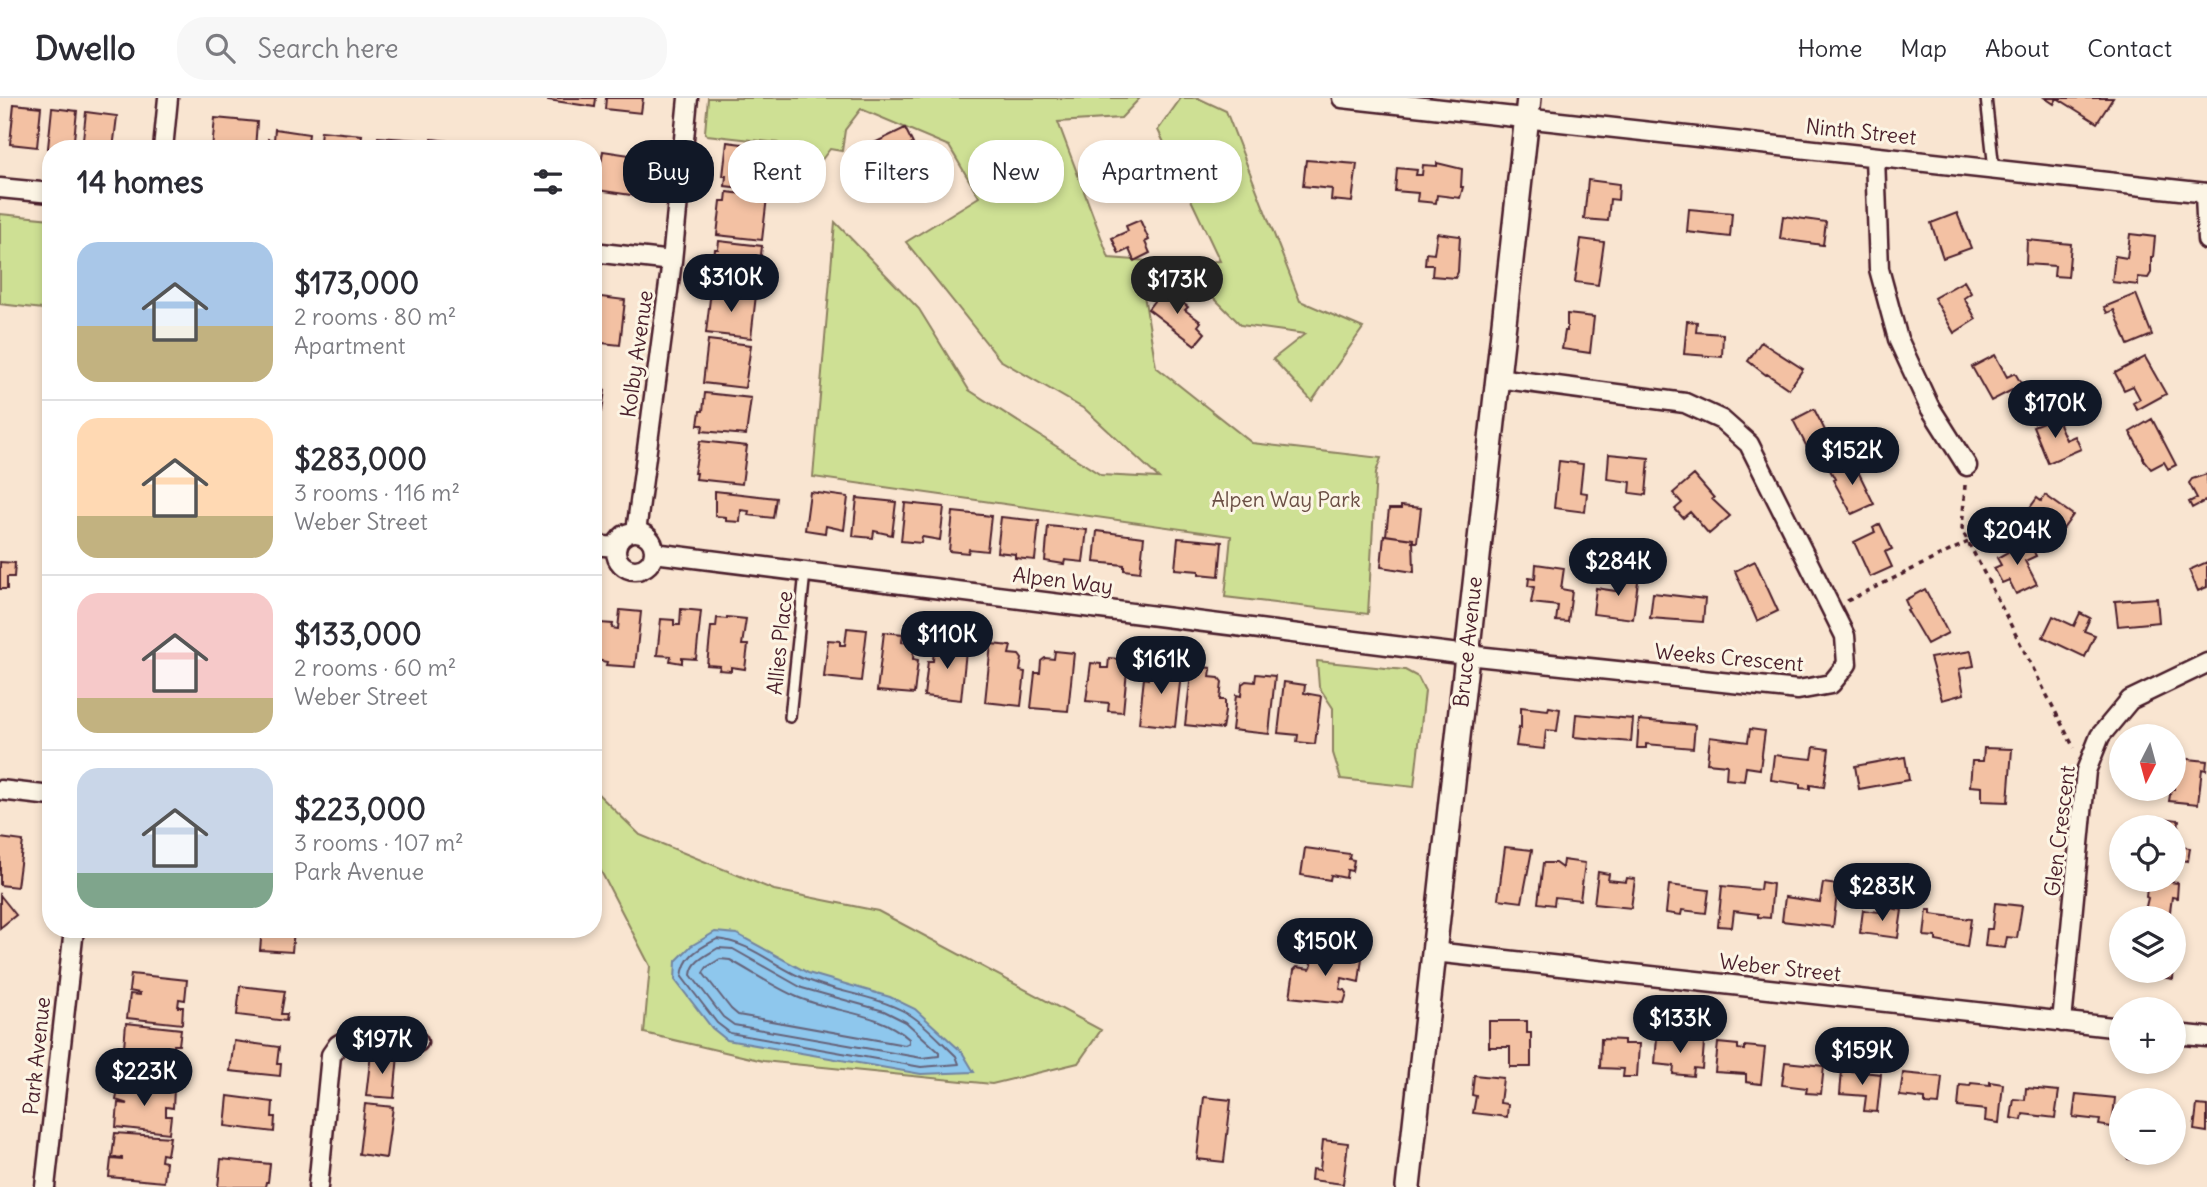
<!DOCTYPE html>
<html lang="en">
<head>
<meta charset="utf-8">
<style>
  :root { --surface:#fff; --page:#f7f7f7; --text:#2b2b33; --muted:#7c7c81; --line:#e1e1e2; --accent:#111827 }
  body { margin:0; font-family:Delius,sans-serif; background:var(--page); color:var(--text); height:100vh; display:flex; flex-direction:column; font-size:26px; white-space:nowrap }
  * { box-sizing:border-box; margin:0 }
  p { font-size:23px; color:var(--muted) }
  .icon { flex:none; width:38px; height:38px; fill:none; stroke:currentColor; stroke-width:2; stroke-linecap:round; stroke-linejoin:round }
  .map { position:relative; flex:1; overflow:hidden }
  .details { position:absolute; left:42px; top:42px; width:560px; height:798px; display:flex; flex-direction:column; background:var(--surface); border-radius:28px; box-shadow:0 4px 10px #0003 }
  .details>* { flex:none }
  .banner { position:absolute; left:623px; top:42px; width:665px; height:63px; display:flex; gap:14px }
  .needle { width:46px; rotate:186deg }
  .controls { position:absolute; left:2109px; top:626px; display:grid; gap:14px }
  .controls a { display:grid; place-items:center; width:77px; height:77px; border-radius:50%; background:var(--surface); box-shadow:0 4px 10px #0003; font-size:35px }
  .price { position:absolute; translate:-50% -60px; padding:0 16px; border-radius:24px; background:var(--accent); color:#fff; font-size:23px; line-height:46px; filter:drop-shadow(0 2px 4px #0008) }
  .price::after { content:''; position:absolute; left:50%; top:42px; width:21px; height:16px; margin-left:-10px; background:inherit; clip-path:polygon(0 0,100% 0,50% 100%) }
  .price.current { background:#222; color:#fff }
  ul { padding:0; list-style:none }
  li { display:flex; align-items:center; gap:21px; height:175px; padding:0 35px }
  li+li { border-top:2px solid var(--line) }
  li span { display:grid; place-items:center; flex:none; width:196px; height:140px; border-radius:21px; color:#555 }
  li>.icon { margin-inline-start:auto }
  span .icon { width:84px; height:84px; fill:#fffc; stroke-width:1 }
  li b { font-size:30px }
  h2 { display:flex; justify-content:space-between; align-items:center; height:84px; padding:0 35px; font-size:30px }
  .tag { padding:0 24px; border-radius:28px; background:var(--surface); box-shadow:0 4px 10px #0003; font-size:24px; line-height:63px }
  .tag.current { background:var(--accent); color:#fff }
  header { display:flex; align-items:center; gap:42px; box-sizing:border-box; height:98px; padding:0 35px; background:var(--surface); border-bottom:2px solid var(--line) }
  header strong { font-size:33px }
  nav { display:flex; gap:38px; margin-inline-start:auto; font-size:24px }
  .search { width:490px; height:63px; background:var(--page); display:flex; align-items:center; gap:18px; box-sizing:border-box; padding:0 24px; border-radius:28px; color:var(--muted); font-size:26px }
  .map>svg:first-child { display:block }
</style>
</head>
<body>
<header>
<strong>Dwello</strong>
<div class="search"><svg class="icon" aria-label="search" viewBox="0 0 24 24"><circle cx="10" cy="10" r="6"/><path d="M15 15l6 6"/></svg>Search here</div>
<nav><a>Home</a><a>Map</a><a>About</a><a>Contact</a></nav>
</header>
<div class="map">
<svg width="2207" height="1089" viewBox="0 0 2207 1089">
  <rect width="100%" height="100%" fill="#f9e5d1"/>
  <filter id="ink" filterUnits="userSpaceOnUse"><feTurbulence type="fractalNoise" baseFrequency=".0143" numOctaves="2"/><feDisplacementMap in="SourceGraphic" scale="14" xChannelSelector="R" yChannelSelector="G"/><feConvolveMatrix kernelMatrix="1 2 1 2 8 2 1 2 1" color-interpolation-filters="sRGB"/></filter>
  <g filter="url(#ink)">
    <path fill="#cee094" stroke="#8c8060" stroke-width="2" d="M708,0H1140L1121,20L1058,24L1109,160L1175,165L1220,163L1158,32L1181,0H1198L1226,13L1300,203L1363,230L1312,303L1273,261L1305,236L1241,227L1207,193L1144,197L1156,269L1252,345L1381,360L1376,374L1368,516L1225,499L1231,438L813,379L835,124L919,211L969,292L1101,377L1159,380L1086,312L1000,262L906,144L979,99L949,48L861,11L845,32L842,53L830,51L791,102L778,45L707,37L705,34Z
      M0,116L51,121V212L0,206Z
      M1317,563L1405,572L1418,579L1425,593L1414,689L1341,681L1333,655V610L1319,589Z
      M593,691L640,737L774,792L878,813L1101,932L1078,965L992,986L763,963L644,935L650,868L593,758Z"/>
    <path fill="#8ec7ed" stroke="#73849f" stroke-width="2" d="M715,834L737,836L808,875L890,899L915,911L962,954L974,974L921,976L727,942L712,930L675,882L676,863L691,848Z"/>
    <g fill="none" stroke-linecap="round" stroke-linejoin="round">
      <path stroke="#656279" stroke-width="2" d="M717,841C750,844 775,869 805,881C838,895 875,897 907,915C925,925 941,944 956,958L959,966L921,969L730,935L717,925L682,879C684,857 699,851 717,841Z
        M718,850L733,851L802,890L884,913L906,924L939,954V958L922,960L734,927L723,919L691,877C692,863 707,857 718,850Z
        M720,861L730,862C752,874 774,889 797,899C834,915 878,913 909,941V945L905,947L738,917L731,911L703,875L707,869Z"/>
    </g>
    <path fill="#f3c1a3" stroke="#4a1f2b" stroke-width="2" d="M549,0H596L595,9L548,2Z
      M606,0H643L641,15L605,11Z
      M2045,0H2113L2097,25L2057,0L2054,6Z
      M14,6L41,9L37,49L10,46Z
      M52,10L77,13L73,51L48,50Z
      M86,14L117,18L113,51H82Z
      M215,20L257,24L255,51H212Z
      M905,30L913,46L876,64L868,48Z
      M275,31L309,36L307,51H266L268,41L274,42Z
      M321,33L362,37L360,51H319Z
      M378,39L419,42L418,51H377Z
      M432,41L472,46V51H431Z
      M727,44L773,50L767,93L725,88L726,78H723Z
      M603,53L643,59L638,98L597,92Z
      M1306,62L1357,66L1352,104L1331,102L1332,91L1303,88Z
      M1437,65L1462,71L1461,89H1463L1460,100L1437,97L1436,105L1417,103L1418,95L1395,93L1397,70L1417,72L1416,77H1422L1423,67L1437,68Z
      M1588,82L1619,86L1618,102L1610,101L1608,123L1584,121Z
      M727,94L767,99L762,142L717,137L721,103H726Z
      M1689,111L1732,115L1730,139L1687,134Z
      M1957,115L1971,150L1943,160L1931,125Z
      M1783,118L1826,124L1823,147L1780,141Z
      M1140,122L1149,142L1145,144L1150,155L1134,163L1129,151L1119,156L1112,140L1128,133L1126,128Z
      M1437,135L1460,138L1458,174L1455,180L1432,178L1433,167H1425L1426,155L1434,156Z
      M2130,136L2155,139L2153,159H2151V175L2148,180L2138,179V187L2112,184L2115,158L2127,160Z
      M1581,141L1604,144L1598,187L1575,184Z
      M2027,142L2071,146L2068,179L2054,178L2055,168L2026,166Z
      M719,143L762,148L757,192L712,187L715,151H718Z
      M1964,183L1971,195L1964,200L1976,221L1954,235L1934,200Z
      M1164,190L1188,209L1185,212L1201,224L1198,228L1205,235L1195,247L1148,211Z
      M711,192L756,197L751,240L706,235Z
      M2136,196L2152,237L2128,247L2114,212L2107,215L2104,209Z
      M593,198L625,202L620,247L593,244Z
      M1567,216L1594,219L1590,255L1562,251L1565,233H1567Z
      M1687,223L1697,224L1696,234L1723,236L1722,259L1684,256Z
      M708,242L751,247L745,290L703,285Z
      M1761,244L1803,271L1789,291L1767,276L1766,277L1748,263Z
      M1995,257L2007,279L2015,275L2022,287L1991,303L1972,269Z
      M2145,259L2166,296L2137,312L2133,305L2140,301L2133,288L2124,292L2115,275Z
      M593,291L605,292L602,313L598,312L596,331L593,330Z
      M705,295L751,300L746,337L702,333L703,327H698L700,313H703Z
      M1814,311L1832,346L1811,357L1793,322Z
      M2056,319L2066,342L2075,338L2081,351L2048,365L2033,328Z
      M2152,321L2176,367L2168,371L2164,364L2151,371L2143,361V358L2130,334Z
      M700,343L747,348L742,386L696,381L697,375H694Z
      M1609,356L1649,360L1646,397L1630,395L1631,384L1607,381Z
      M1852,361L1874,406L1852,416L1833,382L1835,381L1830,372Z
      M1559,363L1583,366L1580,394L1587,395L1585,414L1554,410Z
      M2207,376V402L2192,410L2189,404L2197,400L2189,385L2192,381Z
      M1694,377L1714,400L1712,401L1730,418L1709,436L1690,414L1683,420L1675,411L1682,405L1673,395Z
      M715,393L776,400L773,420L748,417L749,413L741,412L740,424L726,423V419L715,418Z
      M810,394L848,399L844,432L826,428L825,435L805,432Z
      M2045,397L2073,417L2058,438L2026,415L2037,400L2041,403Z
      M857,400L896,404L892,437L874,433L873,440L853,438Z
      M905,405L944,409L940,442L922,439L921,445L901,443Z
      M1401,408L1421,410L1417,444H1412L1413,441L1386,437L1389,411H1401Z
      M953,414L991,418L987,453L969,451L968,455L949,453Z
      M1001,419L1039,423L1035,462L1015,460V456L997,454Z
      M1880,426L1892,451L1885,454L1892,469L1870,479L1854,444L1875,434L1873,430Z
      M1048,428L1087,432L1083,464L1065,462L1064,466L1045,463Z
      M1097,433L1144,439L1140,474L1124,472V467L1094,464Z
      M1384,437L1413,441L1414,474L1381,469Z
      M1178,440L1222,444L1219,478L1199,476V473L1175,471Z
      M2029,443L2036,458L2025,463L2037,486L2016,496L2009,482L2002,485L1994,470L2001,467L1997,460L2008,454L2006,451L2016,445L2018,449Z
      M1755,463L1778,513L1757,523L1735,473Z
      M0,464L15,465L14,479H7V491H0Z
      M2207,464V489L2198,493L2189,472Z
      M1536,466L1564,470L1561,491L1572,493L1568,524L1556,523L1558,508L1531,505L1534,489L1528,488L1529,480L1535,481Z
      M1619,473L1639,476L1633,521L1593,516L1596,490L1616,493Z
      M1925,491L1948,535L1927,546L1907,512L1909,511L1905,502Z
      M1653,495L1705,501L1703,524L1650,520Z
      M2157,500L2159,524L2118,528L2115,503Z
      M681,511L701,513L696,561L682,560V565L670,563L671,558L657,557L661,521L674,522V527H680Z
      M620,512L641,514L635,569L606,567L607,564L596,562L600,525L613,526L612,530L618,531Z
      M2080,515L2090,520L2084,533L2095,537L2085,559L2043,539L2053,518L2074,528Z
      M727,519L746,521L742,547H748L745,571L731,569V573L719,572L720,568L707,567L711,529H716L717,520L727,521Z
      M847,530L867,532L861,583L824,579L828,542L840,543V547H845Z
      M884,534L903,536L902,544L911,545L914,549L913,561L918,562L914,596L877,593Z
      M948,541L967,543L961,602L924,598L928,563H933L934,551L938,548L947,549Z
      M991,546L1011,548L1009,556L1019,557L1022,561L1020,573L1025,574L1021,608L985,604Z
      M1055,553L1074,555L1068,613L1031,610L1035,575H1040L1041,563L1045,560L1054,561Z
      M1971,553L1974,568L1959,571L1964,596L1942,602L1930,560Z
      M1109,560L1128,562L1123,614L1108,613L1109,605L1086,603L1091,565L1101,566V570H1108Z
      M1163,565L1182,567L1175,629L1139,625L1144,580L1148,581L1149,572L1162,573Z
      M1192,568L1211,570L1210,579L1219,580L1222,584L1220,602H1225V614L1222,631L1185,627Z
      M1256,576L1275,578L1269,636L1232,632L1236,597L1241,598L1242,586L1246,583L1255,584Z
      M1284,584L1305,587L1304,595L1321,598L1315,646L1297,644L1298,637L1278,635Z
      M1521,609L1548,612L1549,609L1560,611L1557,633L1546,632L1544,651L1516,648L1519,629L1521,630Z
      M1576,616L1633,621L1631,644L1574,639Z
      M1639,622L1695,627L1693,650L1646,646V650H1637Z
      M1750,631L1765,633L1760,671L1746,669L1744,683L1726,681L1727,667L1707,665L1710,639L1748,644Z
      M1814,649L1829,651L1824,689L1810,687V691L1800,690V686L1771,682L1774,657L1812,661Z
      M1984,650L2012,651L2008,704L1982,703V689L1970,688L1972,663H1983Z
      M1905,659L1909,682L1859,691L1855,668Z
      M2178,660L2207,663L2206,672L2202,671L2198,706L2169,703L2171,691H2174V675L2176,676Z
      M2154,719L2179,722L2176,748L2190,750L2188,763L2174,761V730H2152Z
      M0,740L23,743L17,789L0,787Z
      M1505,749L1532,752L1522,804L1498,801Z
      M1305,750L1350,756L1349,761L1354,762L1352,773L1347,772L1346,780L1331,777L1330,782L1301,777Z
      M1563,762L1585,765L1580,802L1555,799L1554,807L1538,805L1543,765H1555L1562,770Z
      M1598,774L1609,776L1608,782L1626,784L1627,780L1635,781L1631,810L1594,806Z
      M2148,782L2178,785L2177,800L2172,799L2169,821H2143L2148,800L2146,799Z
      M1761,784L1773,786L1770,820L1758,819V816L1734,813L1732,829L1718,828L1722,788L1760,792Z
      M1823,785L1838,787L1833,829L1782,823L1785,799L1820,804Z
      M1669,787L1709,792L1706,815L1682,812L1681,817L1666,815Z
      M0,797L16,817L0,830Z
      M1995,805L2022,808L2017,840L2007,839L2005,850L1985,848L1987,831H1992Z
      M1889,810L1902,812L1898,840L1860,835L1863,812L1888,815Z
      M1927,812H1931V816L1971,821L1967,849L1936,843V839L1924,838Z
      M262,831H294L292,854L260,852Z
      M2174,847H2176L2173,881L2150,877L2149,879L2133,878L2134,873H2174Z
      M1314,855L1362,860L1359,884L1342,880L1340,891L1345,892L1347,895L1344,905L1290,899L1294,872L1297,869L1310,871L1312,867L1310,864L1311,857Z
      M131,876L187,882L185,902L179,901L178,909H183L182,926L127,920L130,896L140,897V895L129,893Z
      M240,888L285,893L281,916H287L286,923L237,917Z
      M1489,923H1527V935H1531V969H1510V949H1489Z
      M126,925L181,931L179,947H174L173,955H179L176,975L120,969L122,952L134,953V951L124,949Z
      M1657,939L1704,945L1702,971L1694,970L1693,978L1673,976L1674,968L1655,966Z
      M1601,941L1624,942V946H1639L1637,979H1623L1624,971L1600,970Z
      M234,943L279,949L277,966H281L280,978L230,973Z
      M1718,945L1738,947V951L1745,952V948L1765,950L1761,986L1746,984V976L1715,974Z
      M371,955L398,957L394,1000L366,998Z
      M1785,964L1824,968L1821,996L1806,995L1807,990L1782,987Z
      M1842,972L1881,976L1877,1014L1864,1013L1866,998L1840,996Z
      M1903,975L1942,979L1939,1007L1925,1006V1001L1900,998Z
      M1474,977L1503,980L1500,1005L1508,1006L1507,1019L1473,1015L1476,998L1472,997Z
      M1990,984L2003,986L1999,1025L1985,1023L1986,1012L1958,1009L1960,987L1970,988L1971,985L1990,987Z
      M119,986L174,991L173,1010L166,1009V1018H171L169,1035L116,1029L118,1005L128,1006L116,1002Z
      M2026,990L2059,993L2055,1020L2023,1016L2022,1022L2011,1020L2014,1001L2025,1002Z
      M2076,996L2115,1000L2112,1029L2099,1027L2100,1022L2073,1019Z
      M228,998L273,1004L272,1019H275L274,1034L225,1028Z
      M1204,999L1231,1002L1224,1064L1197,1061Z
      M365,1006L393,1009L386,1060L359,1056Z
      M2197,1007L2207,1008V1034L2194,1032Z
      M115,1035L170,1039L167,1057L162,1056L161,1063L166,1064L164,1084L109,1079L111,1061L122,1062V1060L112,1059Z
      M1323,1042L1348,1045L1343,1086L1311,1082L1312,1071L1320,1072Z
      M2126,1055H2166L2165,1060L2155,1059V1064L2128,1061Z
      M221,1061L270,1066L268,1084H266L265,1089H218Z"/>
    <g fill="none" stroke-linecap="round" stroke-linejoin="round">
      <defs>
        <path id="service" d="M1986,0L1994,71
          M790,619L805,474"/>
        <path id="minor" d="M1342,0L2207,95
          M163,51L168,0
          M1875,59L1879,171L1898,241L1929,308L1967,368
          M0,90L51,95
          M2205,95L2207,142
          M593,154L672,163
          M616 453a19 19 0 1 1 38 0a19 19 0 1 1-38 0Z
          M636,434L672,163L688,0
          M593,447L616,449
          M654,455L1467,557L1798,592L1831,586L1847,566L1845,538L1749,346L1722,322L1685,305L1497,280
          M0,692L51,698
          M1434,854L2121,930
          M2062,924L2086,673L2100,638L2130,602L2207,565
          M2174,936L2207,939
          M45,1089L74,831
          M318,1089L331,957L338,947L355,937L418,944"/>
        <path id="tertiary" d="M1408,1089L1529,0"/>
      </defs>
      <use href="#service" stroke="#4a1f2b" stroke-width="14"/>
      <use href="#minor" stroke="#4a1f2b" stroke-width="23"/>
      <use href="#tertiary" stroke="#4a1f2b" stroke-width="28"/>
      <path stroke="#4a1f2b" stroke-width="3.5" stroke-dasharray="5 5" stroke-linecap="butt" d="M1965,387L1962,432L2074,650
        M1847,503L1968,444"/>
      <use href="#service" stroke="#fcf5e5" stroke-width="9"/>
      <use href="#minor" stroke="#fcf5e5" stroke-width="18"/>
      <use href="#tertiary" stroke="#fcf5e5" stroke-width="23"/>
    </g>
  </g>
  <g text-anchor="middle" stroke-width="6" stroke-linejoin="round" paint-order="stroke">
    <g font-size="21" fill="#4a1f2b" stroke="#fcf5e5">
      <text transform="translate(1861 34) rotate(6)" y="7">Ninth Street</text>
      <text transform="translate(637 256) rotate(-82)" y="7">Kolby Avenue</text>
      <text transform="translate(1063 483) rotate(7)" y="7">Alpen Way</text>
      <text transform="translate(1468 544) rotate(-84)" y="7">Bruce Avenue</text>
      <text transform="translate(780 545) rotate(-84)" y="7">Allies Place</text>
      <text transform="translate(1729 560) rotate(5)" y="7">Weeks Crescent</text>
      <text transform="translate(2060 733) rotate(-83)" y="7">Glen Crescent</text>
      <text transform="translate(1780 870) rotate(6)" y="7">Weber Street</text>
      <text transform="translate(37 958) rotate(-84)" y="7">Park Avenue</text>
    </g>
    <g font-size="21" fill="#6b4f45" stroke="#fcf5e5">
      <text x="1286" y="409">Alpen Way Park</text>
    </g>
  </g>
</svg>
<div class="controls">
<a><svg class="needle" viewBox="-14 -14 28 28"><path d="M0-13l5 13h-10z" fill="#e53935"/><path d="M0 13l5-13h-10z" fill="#7c7c81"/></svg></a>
<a><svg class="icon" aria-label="locate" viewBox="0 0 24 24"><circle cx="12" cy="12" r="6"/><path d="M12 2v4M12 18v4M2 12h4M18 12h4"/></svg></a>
<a><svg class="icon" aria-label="layers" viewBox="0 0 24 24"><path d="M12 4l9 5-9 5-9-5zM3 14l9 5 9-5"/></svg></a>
<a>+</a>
<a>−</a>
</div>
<b class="price" style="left:731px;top:216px">$310K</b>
<b class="price current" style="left:1177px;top:218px">$173K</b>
<b class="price" style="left:2055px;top:342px">$170K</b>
<b class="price" style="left:1852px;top:389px">$152K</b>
<b class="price" style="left:2017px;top:469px">$204K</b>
<b class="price" style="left:1618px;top:500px">$284K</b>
<b class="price" style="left:947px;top:573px">$110K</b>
<b class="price" style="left:1161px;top:598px">$161K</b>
<b class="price" style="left:1882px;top:825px">$283K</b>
<b class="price" style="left:1325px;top:880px">$150K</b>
<b class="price" style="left:1680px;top:957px">$133K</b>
<b class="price" style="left:382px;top:978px">$197K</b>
<b class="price" style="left:1862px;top:989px">$159K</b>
<b class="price" style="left:144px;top:1010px">$223K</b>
<div class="banner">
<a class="tag current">Buy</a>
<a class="tag">Rent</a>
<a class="tag">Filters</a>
<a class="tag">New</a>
<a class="tag">Apartment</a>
</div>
<section class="details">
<h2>14 homes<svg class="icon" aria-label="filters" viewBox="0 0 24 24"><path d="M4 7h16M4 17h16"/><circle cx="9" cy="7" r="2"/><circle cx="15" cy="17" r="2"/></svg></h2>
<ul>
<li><span style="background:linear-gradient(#a9c7e8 60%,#c2b280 0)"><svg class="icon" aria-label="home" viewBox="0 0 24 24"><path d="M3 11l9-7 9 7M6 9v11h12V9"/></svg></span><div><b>$173,000</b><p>2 rooms · 80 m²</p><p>Apartment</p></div></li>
<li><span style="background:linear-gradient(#ffd9b3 70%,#c2b280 0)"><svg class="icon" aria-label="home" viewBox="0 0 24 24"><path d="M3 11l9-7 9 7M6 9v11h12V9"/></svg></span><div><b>$283,000</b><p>3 rooms · 116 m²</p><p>Weber Street</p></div></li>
<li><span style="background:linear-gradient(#f6c9c9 75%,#c2b280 0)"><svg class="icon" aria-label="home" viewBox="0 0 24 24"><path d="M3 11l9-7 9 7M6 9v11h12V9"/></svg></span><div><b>$133,000</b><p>2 rooms · 60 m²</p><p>Weber Street</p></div></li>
<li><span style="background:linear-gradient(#c9d6e8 75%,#7fa58c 0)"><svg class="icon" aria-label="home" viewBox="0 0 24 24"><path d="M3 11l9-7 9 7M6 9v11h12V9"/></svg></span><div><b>$223,000</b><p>3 rooms · 107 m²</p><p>Park Avenue</p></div></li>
</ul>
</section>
</div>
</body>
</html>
